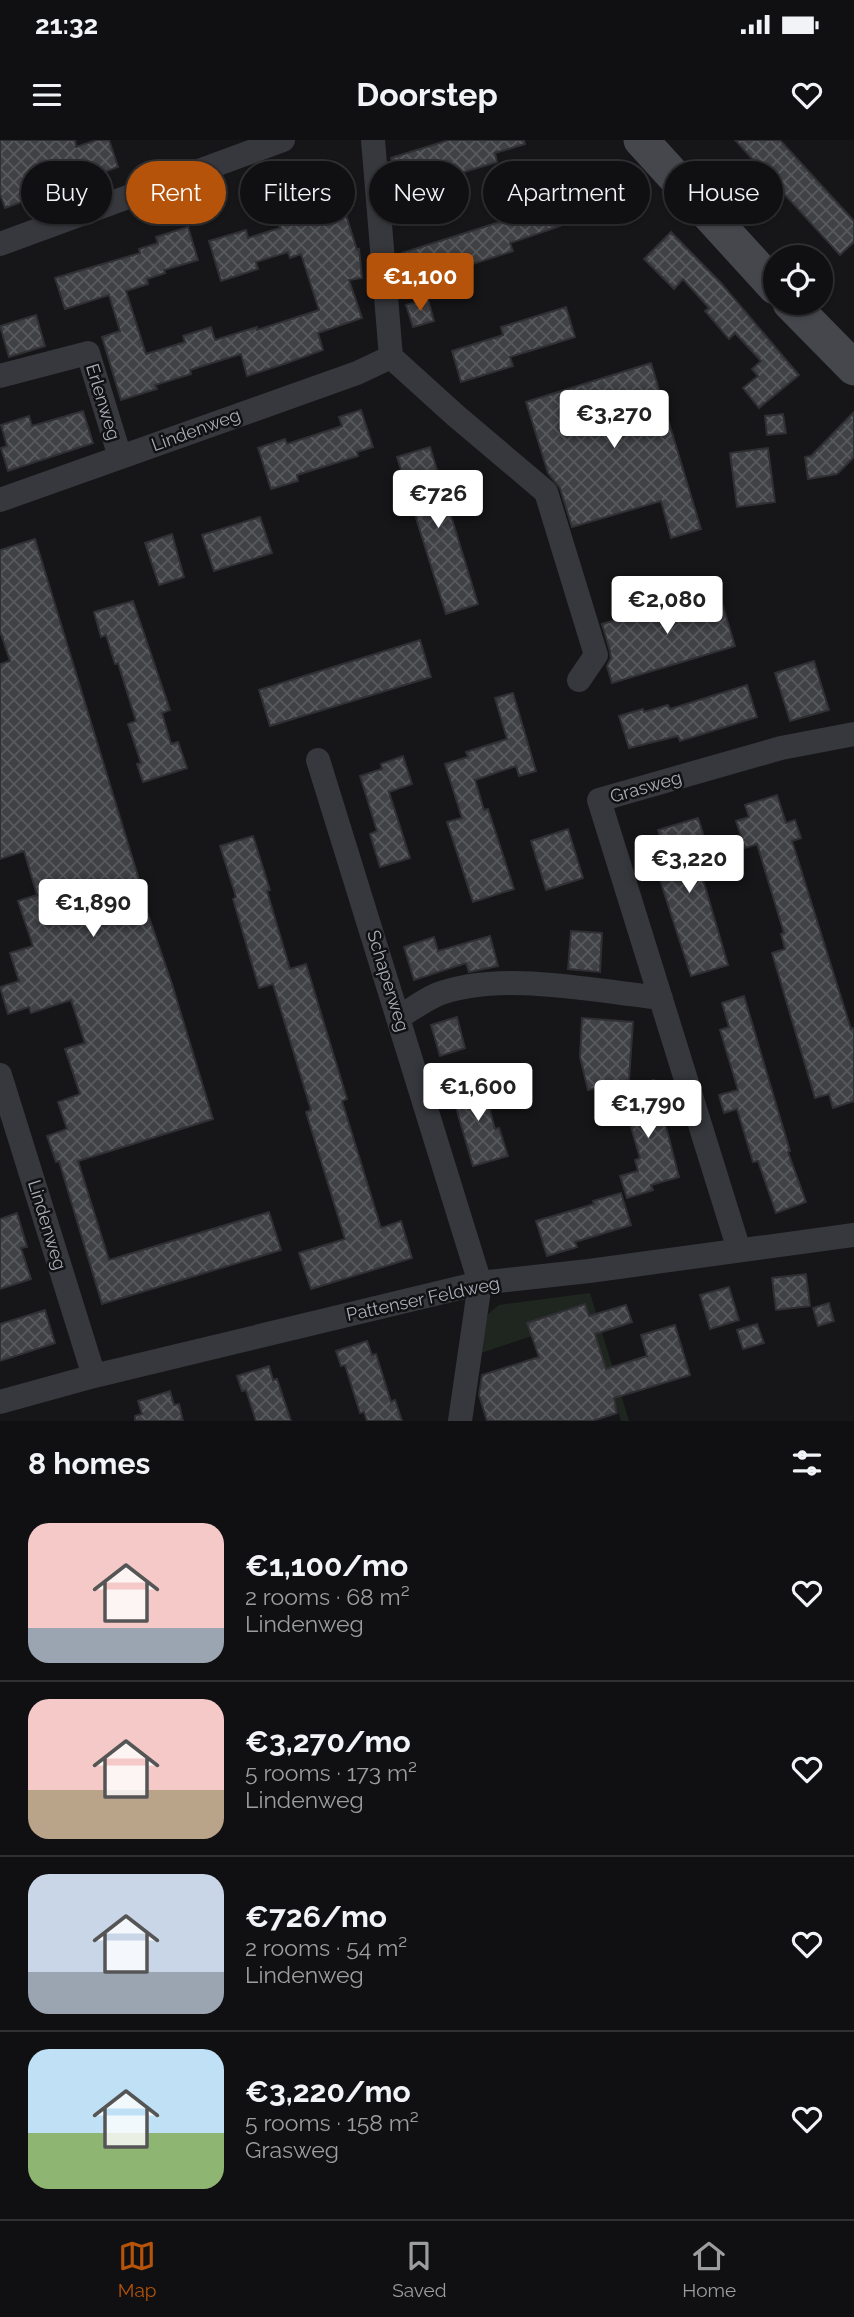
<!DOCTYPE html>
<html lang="en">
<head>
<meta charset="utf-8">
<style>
  :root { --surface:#101012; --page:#1e1e20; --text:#f1f3f6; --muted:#9c9d9f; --line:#303032; --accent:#b45309 }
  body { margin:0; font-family:Raleway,sans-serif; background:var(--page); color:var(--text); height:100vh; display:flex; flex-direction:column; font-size:26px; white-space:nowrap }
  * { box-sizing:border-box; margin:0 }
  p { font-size:23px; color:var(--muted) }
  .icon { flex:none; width:38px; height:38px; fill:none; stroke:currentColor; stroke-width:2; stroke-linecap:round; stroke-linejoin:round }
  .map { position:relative; height:1281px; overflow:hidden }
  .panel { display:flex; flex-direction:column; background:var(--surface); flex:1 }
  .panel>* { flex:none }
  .guide { position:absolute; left:21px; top:21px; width:812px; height:63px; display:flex; gap:14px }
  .tools { position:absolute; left:763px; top:105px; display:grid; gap:14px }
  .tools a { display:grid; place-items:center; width:70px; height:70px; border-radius:50%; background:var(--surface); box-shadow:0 2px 5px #0004,0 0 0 2px var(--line); font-size:35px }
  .price { position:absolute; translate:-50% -60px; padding:0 16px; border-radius:7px; background:#fff; color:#222; font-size:23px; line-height:46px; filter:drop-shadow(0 2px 4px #0008) }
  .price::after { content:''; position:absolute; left:50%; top:42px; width:21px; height:16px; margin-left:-10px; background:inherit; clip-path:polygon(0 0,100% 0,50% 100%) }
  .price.active { background:var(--accent); color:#fff }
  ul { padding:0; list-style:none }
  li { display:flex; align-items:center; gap:21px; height:175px; padding:0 28px }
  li+li { border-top:2px solid var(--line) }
  li span { display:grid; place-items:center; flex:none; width:196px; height:140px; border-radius:21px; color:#555 }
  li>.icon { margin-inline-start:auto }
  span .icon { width:84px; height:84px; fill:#fffc; stroke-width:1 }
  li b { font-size:30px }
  h2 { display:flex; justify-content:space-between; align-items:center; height:84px; padding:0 28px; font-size:30px }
  .tag { padding:0 24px; border-radius:32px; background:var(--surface); box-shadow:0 2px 5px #0004,0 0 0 2px var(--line); font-size:24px; line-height:63px }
  .tag.active { background:var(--accent); color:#fff }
  .status { display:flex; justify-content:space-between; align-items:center; height:49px; padding:0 35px; background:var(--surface); direction:ltr }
  .status svg { height:19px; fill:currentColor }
  header { display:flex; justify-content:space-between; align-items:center; height:91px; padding:0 28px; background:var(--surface); font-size:32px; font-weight:700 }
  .dock { display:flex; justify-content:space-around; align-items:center; height:98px; border-top:2px solid var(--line); background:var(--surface); font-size:19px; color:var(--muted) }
  .dock a { display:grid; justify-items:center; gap:4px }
  .dock .active { color:var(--accent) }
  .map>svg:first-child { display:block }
</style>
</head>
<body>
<div class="status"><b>21:32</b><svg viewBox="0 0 49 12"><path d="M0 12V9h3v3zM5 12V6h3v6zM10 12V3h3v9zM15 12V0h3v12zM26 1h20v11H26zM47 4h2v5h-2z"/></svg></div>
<header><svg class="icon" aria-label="menu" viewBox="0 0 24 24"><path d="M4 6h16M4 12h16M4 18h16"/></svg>Doorstep<svg class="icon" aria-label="heart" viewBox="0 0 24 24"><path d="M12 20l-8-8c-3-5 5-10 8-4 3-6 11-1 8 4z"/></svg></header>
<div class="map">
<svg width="854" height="1281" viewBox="0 0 854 1281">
  <defs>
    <pattern id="building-cross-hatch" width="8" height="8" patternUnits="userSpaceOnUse" patternTransform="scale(1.75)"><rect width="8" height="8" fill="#404145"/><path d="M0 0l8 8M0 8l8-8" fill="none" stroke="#595a5e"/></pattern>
  </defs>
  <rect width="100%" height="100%" fill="#161618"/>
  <path fill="#1e261f" d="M590,1153L629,1281H621L585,1164L528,1182L532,1196L478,1214L488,1174L499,1165Z"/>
  <path fill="url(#building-cross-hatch)" stroke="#303034" stroke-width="2" d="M0,0H75L76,7L97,0H109L118,27L5,68L0,54Z
    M449,0H524L525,4L495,13L497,22L401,51L391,18Z
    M735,0H780L854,81V102L840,115Z
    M337,46L357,110L359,109L362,138L349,140L362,178L318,193L323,210L287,223L247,236L241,214L190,230L191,234L155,245L157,249L121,260L102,197L120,191L109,155L65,169L55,138L140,113L139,109L158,103L156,97L188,87L198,120L164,130L165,133L147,139L148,144L126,151L146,214L185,202L183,196L211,187L215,200L257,187V190L319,170L301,114L290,118L288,112L256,122L258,129L221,141L209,101L246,90L248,98L280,88L273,65Z
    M551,57L560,86L510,103L513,111L411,144L402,113L503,81L500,73Z
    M671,92L721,143L799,235L759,268L743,248L758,236L752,229L761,221L735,193L729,199L705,171L709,168L683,139L674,149L644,119Z
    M428,159L434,181L413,187L406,165Z
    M566,167L575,197L510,217L513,226L461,242L452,211L503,195L501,187Z
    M36,175L45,206L9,217L0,186Z
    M651,223L701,389L671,398L661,361L572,387L560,348L548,333L526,262Z
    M361,270L373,307L357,312L358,316L297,335L298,341L271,349L258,308L285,299L287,304L342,286L339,277Z
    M83,271L93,303L8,331L1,308L7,306L1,285L29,276L32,286Z
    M854,272V317L837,334L808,339L805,317L811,316Z
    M783,274L786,293L767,295L765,276Z
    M430,307L478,464L446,474L397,317Z
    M768,308L775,362L737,367L730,313Z
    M260,377L272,413L214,431L202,395Z
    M172,394L184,437L159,445L145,403Z
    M35,399L144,756L142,757L172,844L213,979L78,1021L109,1120L269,1072L281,1110L102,1164L59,1021L56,1022L47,996L67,989L58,962L80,954L65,909L85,903L71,860L31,873L29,867L8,874L0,847L19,841L10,813L33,806L18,761L37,755L24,711L0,719V524L10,521L0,491V410Z
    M718,450L735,506L612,543L607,526L611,518L610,511L602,484Z
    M133,461L170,570L162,573L171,604L178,602L187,628L143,642L137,624L141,623L128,584L136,581L118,523L115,524L106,495L101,497L94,472Z
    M420,500L431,537L270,586L259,550Z
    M814,521L829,570L790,581L775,533Z
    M747,545L757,577L680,601L678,596L629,608L619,576L643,569L644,572L668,565L670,569Z
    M513,553L536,631L519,636L516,626L475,640L484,670L488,669L514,749L473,762L447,682L462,678L445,624L468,617L466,612L507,599L495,558Z
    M403,616L412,644L389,652L410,718L380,727L370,694L377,691L360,636L382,629L381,624Z
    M777,655L786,683L795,680L801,698L792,701L851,889L854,888V961L833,968L829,954L815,958L772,813L785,809L781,794L784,793L757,704L745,708L736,681L749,677L745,665Z
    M698,678L710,715L697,719L728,825L691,836L650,709L662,705L658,690Z
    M568,689L583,738L546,750L531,701Z
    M253,696L270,750L267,751L290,829L306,824L347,959L342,961L381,1088L401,1081L412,1118L311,1149L299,1113L345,1099L306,972L311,970L273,844L259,848L233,759L236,757L220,706Z
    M571,791L602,793L600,832L568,829Z
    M490,796L498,826L469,832L466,823L414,840L404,807L434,797L438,811Z
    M744,856L790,1011L788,1012L806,1062L776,1073L758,1021L753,1022L737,969L724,973L719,955L738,950L720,890L729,887L722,863Z
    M457,877L465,908L440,916L431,885Z
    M582,878L633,882L629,940L588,950L580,917Z
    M481,938L495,989L499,988L508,1016L473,1026L450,947Z
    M654,940L679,1037L651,1045L653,1050L627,1058L620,1036L638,1031L635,1020L640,1018L620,950Z
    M621,1053L631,1085L575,1102L577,1107L547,1116L536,1081L594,1064L593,1061Z
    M17,1073L27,1107L21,1108L31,1139L0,1149V1079Z
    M806,1134L810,1166L776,1170L772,1138Z
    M729,1147L739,1180L710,1189L700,1155Z
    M829,1163L834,1181L818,1186L813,1168Z
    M585,1164L589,1176L626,1165L632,1182L595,1194L606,1229L647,1216L641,1195L675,1185L690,1235L614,1258L617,1273L592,1281H487L479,1255L482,1235L539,1217L527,1183Z
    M45,1170L55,1203L0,1221V1184Z
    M757,1184L764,1203L743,1209L737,1190Z
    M367,1201L372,1215L376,1214L391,1262L395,1260L402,1281H367L364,1272L360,1273L345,1225L341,1226L336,1211Z
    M269,1226L273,1240L277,1239L291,1281H256L246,1250L242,1251L237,1236Z
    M170,1251L174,1265L179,1264L183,1281H135V1276L142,1274L138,1261Z"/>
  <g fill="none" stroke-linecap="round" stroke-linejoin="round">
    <path stroke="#37383d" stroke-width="24" d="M373,0L391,217L455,275L546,352L596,515L579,540
      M0,104L283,0
      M0,236L88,213L120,317
      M0,360L357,233L391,217
      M318,620L480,1143L460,1281
      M399,877C411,870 423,861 436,855C499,830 594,851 661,858
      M0,935L94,1236
      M739,1110L599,660L781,608L854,594
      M0,1262L94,1236L480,1143L589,1131L854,1095"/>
    <path stroke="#45474d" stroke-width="35" d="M641,0L775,147
      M790,163L854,228"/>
  </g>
  <g text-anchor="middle" stroke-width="5" stroke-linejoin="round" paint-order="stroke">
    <g font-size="18" fill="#a8adb8" stroke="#111113">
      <text transform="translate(103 262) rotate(73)" y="6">Erlenweg</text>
      <text transform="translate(196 290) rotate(-20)" y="6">Lindenweg</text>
      <text transform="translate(646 647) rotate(-16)" y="6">Grasweg</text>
      <text transform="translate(388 841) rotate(73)" y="6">Schaperweg</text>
      <text transform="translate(47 1085) rotate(73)" y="6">Lindenweg</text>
      <text transform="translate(423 1159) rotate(-12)" y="6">Pattenser Feldweg</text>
    </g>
  </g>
</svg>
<div class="tools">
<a><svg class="icon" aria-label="locate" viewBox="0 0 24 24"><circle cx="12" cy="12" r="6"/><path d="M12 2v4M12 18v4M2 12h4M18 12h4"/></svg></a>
</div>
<b class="price active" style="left:420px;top:173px">€1,100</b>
<b class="price" style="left:614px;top:310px">€3,270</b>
<b class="price" style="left:438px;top:390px">€726</b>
<b class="price" style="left:667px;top:496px">€2,080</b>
<b class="price" style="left:689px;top:755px">€3,220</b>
<b class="price" style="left:93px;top:799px">€1,890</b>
<b class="price" style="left:478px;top:983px">€1,600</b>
<b class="price" style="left:648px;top:1000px">€1,790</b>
<div class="guide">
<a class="tag">Buy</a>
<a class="tag active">Rent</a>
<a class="tag">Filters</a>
<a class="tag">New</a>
<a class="tag">Apartment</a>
<a class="tag">House</a>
</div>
</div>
<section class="panel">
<h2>8 homes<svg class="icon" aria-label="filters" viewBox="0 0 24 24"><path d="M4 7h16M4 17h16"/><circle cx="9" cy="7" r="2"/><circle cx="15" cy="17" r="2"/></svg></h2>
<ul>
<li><span style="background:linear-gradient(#f6c9c9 75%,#9aa5b1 0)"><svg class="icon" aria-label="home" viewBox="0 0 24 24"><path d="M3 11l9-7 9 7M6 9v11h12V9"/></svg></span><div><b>€1,100/mo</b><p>2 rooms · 68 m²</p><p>Lindenweg</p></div><svg class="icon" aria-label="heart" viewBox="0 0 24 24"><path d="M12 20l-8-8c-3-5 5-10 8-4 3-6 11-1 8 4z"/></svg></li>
<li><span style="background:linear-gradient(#f6c9c9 65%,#b9a48a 0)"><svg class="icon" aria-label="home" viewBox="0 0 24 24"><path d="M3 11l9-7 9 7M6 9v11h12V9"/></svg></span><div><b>€3,270/mo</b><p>5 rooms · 173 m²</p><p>Lindenweg</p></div><svg class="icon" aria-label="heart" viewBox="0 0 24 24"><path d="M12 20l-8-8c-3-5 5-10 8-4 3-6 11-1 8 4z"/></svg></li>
<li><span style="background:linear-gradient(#c9d6e8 70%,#9aa5b1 0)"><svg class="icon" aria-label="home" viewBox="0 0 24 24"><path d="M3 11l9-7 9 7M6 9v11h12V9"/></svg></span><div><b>€726/mo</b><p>2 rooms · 54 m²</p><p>Lindenweg</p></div><svg class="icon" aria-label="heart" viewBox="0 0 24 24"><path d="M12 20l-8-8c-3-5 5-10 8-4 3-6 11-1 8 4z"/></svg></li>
<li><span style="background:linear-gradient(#bfe0f5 60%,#8fb573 0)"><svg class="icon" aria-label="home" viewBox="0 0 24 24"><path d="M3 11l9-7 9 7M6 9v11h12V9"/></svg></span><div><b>€3,220/mo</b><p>5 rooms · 158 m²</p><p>Grasweg</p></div><svg class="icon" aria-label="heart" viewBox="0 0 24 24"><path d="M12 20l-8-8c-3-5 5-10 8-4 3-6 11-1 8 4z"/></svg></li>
</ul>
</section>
<nav class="dock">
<a class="active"><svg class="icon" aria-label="map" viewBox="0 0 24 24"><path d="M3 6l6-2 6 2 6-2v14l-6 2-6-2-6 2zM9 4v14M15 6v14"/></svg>Map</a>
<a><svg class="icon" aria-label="saved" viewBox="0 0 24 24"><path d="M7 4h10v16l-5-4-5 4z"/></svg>Saved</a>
<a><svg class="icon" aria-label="home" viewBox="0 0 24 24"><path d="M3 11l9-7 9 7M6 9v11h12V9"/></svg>Home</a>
</nav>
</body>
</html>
